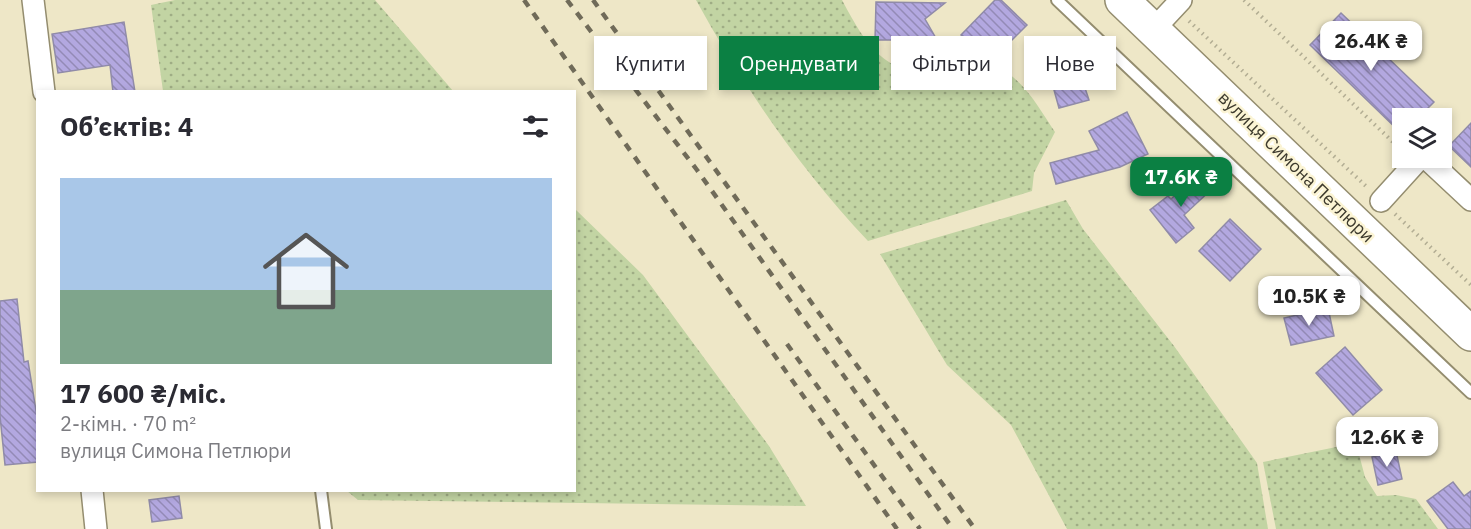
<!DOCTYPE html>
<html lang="uk">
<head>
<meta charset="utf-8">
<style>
  :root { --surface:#fff; --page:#f2f2f3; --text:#2b2b33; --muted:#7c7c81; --accent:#0b8043 }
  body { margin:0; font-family:"IBM Plex Sans",sans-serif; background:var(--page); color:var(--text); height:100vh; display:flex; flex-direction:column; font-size:22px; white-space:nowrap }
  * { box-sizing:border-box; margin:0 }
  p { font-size:20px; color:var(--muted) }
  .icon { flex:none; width:33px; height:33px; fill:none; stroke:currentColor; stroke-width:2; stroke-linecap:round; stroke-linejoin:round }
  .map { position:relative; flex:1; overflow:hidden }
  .drawer { position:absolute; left:36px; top:90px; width:540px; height:402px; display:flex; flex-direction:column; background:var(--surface); border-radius:0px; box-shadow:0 3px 9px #0003 }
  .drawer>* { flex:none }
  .hud { position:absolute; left:594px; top:36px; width:570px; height:54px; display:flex; gap:12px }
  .tools { position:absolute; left:1392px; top:108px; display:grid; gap:12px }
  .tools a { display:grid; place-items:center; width:60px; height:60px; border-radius:0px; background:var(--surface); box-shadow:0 3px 9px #0003; font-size:30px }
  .price { position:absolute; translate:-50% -51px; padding:0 14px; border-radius:12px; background:#fff; color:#222; font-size:20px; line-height:39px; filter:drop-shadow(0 2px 3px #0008) }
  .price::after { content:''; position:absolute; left:50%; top:36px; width:18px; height:14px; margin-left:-9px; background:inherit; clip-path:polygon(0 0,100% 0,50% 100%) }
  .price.on { background:var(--accent); color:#fff }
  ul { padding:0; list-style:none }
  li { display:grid; align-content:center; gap:12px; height:318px; padding:0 24px }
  li span { display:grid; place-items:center; height:186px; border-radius:0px; color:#555 }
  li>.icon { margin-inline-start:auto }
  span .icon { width:108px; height:108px; fill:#fffc; stroke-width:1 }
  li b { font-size:26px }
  h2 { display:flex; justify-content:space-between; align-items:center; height:72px; padding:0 24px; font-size:26px }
  .chip { padding:0 21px; border-radius:0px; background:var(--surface); box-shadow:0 3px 9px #0003; font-size:21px; line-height:54px }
  .chip.on { background:var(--accent); color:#fff }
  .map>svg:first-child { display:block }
</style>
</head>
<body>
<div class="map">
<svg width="1471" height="529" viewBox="0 0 1471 529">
  <defs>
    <pattern id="garden-dots" width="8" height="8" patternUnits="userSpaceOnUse" patternTransform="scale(1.5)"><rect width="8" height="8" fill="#c2d4a3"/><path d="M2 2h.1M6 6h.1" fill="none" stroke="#9fad85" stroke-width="1.8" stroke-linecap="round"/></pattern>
    <pattern id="building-back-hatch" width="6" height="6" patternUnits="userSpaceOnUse" patternTransform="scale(1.5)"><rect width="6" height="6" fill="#b3a8e0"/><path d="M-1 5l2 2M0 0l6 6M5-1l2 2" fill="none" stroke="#938ab6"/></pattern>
  </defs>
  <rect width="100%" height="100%" fill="#eee7c7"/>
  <path fill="url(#garden-dots)" d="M175,0H375L453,91H163L151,5Z
    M696,0H842C872,57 890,79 958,71C968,69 985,62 994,66C1023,77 1038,107 1055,132L1034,173L1032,191L868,241C800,169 743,86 696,0Z
    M1066,200L1083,229L1174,346L1257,463L1268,529H1067L1011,425L947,365L880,254Z
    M575,209L643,275L769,446L806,506L358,500L347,491L574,490Z
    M1356,443L1365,477L1377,496L1396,495L1416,499L1438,529H1276L1263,462Z"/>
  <path fill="url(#building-back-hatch)" stroke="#908ba8" stroke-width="1.5" d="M995,0H1001L1027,25L993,59L983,49L978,51L961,35Z
    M876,2L945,3L925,19L945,54L923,66L909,40H875Z
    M1341,13L1434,102L1418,118H1402V134L1310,45Z
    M124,22L135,92H113L110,65L58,73L52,34Z
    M1083,82L1089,100L1059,108L1054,90Z
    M1127,112L1148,154L1120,167L1056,184L1050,163L1099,150L1089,131Z
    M1471,123V167L1449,146Z
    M1199,173L1213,188L1184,215L1194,228L1176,243L1150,210L1168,196L1171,199Z
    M1230,219L1261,249L1230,281L1199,251Z
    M17,299L24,362L28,361L38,423V462L5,465L0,416V301Z
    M1328,308L1334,336L1291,345L1284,318Z
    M1345,347L1382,390L1353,415L1316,373Z
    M1396,451L1402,479L1378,485L1372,457Z
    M1453,482L1464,496L1471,491V529H1448L1427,501Z
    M179,496L182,518L152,522L149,500Z"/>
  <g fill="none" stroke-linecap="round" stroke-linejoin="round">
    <defs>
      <path id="lane" d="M1057,0L1471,393
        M321,490L326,529"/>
      <path id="street" d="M33,0L44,92
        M1153,30L1181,0
        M1426,158L1471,200
        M1381,201L1420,158
        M92,490L96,529"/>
      <path id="highway" d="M1122,0L1471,334"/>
    </defs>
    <use href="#lane" stroke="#948d6f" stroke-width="14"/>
    <use href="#street" stroke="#948d6f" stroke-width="24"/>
    <use href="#highway" stroke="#948d6f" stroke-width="36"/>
    <path stroke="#b2ad93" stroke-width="4" stroke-dasharray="1.5 4.5" stroke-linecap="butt" d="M1244,0L1394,143L1402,146
      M1189,21L1368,188
      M1395,214L1471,285"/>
    <use href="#lane" stroke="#fff" stroke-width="10"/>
    <use href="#street" stroke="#fff" stroke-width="21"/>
    <use href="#highway" stroke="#fff" stroke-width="33"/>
    <path stroke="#706b59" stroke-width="4.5" stroke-dasharray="8 8" stroke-linecap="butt" d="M524,0L897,529
      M567,0L697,170L953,529
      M593,0L975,529
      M787,344L920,529"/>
  </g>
  <g text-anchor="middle" stroke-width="5" stroke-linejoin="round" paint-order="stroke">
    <g font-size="18" fill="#3d3a2d" stroke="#fbf4d4">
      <text transform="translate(1296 167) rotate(44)" y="6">вулиця Симона Петлюри</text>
    </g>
  </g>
</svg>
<div class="tools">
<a><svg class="icon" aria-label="layers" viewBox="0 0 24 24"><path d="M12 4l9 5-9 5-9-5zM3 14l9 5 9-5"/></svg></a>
</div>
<b class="price" style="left:1371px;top:72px">26.4K ₴</b>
<b class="price on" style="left:1181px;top:208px">17.6K ₴</b>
<b class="price" style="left:1309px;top:327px">10.5K ₴</b>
<b class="price" style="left:1387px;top:468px">12.6K ₴</b>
<div class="hud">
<a class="chip">Купити</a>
<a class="chip on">Орендувати</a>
<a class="chip">Фільтри</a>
<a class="chip">Нове</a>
</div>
<section class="drawer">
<h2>Об’єктів: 4<svg class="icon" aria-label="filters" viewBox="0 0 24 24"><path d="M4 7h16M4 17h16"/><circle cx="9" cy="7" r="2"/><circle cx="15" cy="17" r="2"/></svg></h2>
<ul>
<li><span style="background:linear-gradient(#a9c7e8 60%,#7fa58c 0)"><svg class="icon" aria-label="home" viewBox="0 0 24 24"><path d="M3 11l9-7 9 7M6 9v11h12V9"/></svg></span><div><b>17 600 ₴/міс.</b><p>2-кімн. · 70 m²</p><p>вулиця Симона Петлюри</p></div></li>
</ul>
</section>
</div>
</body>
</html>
